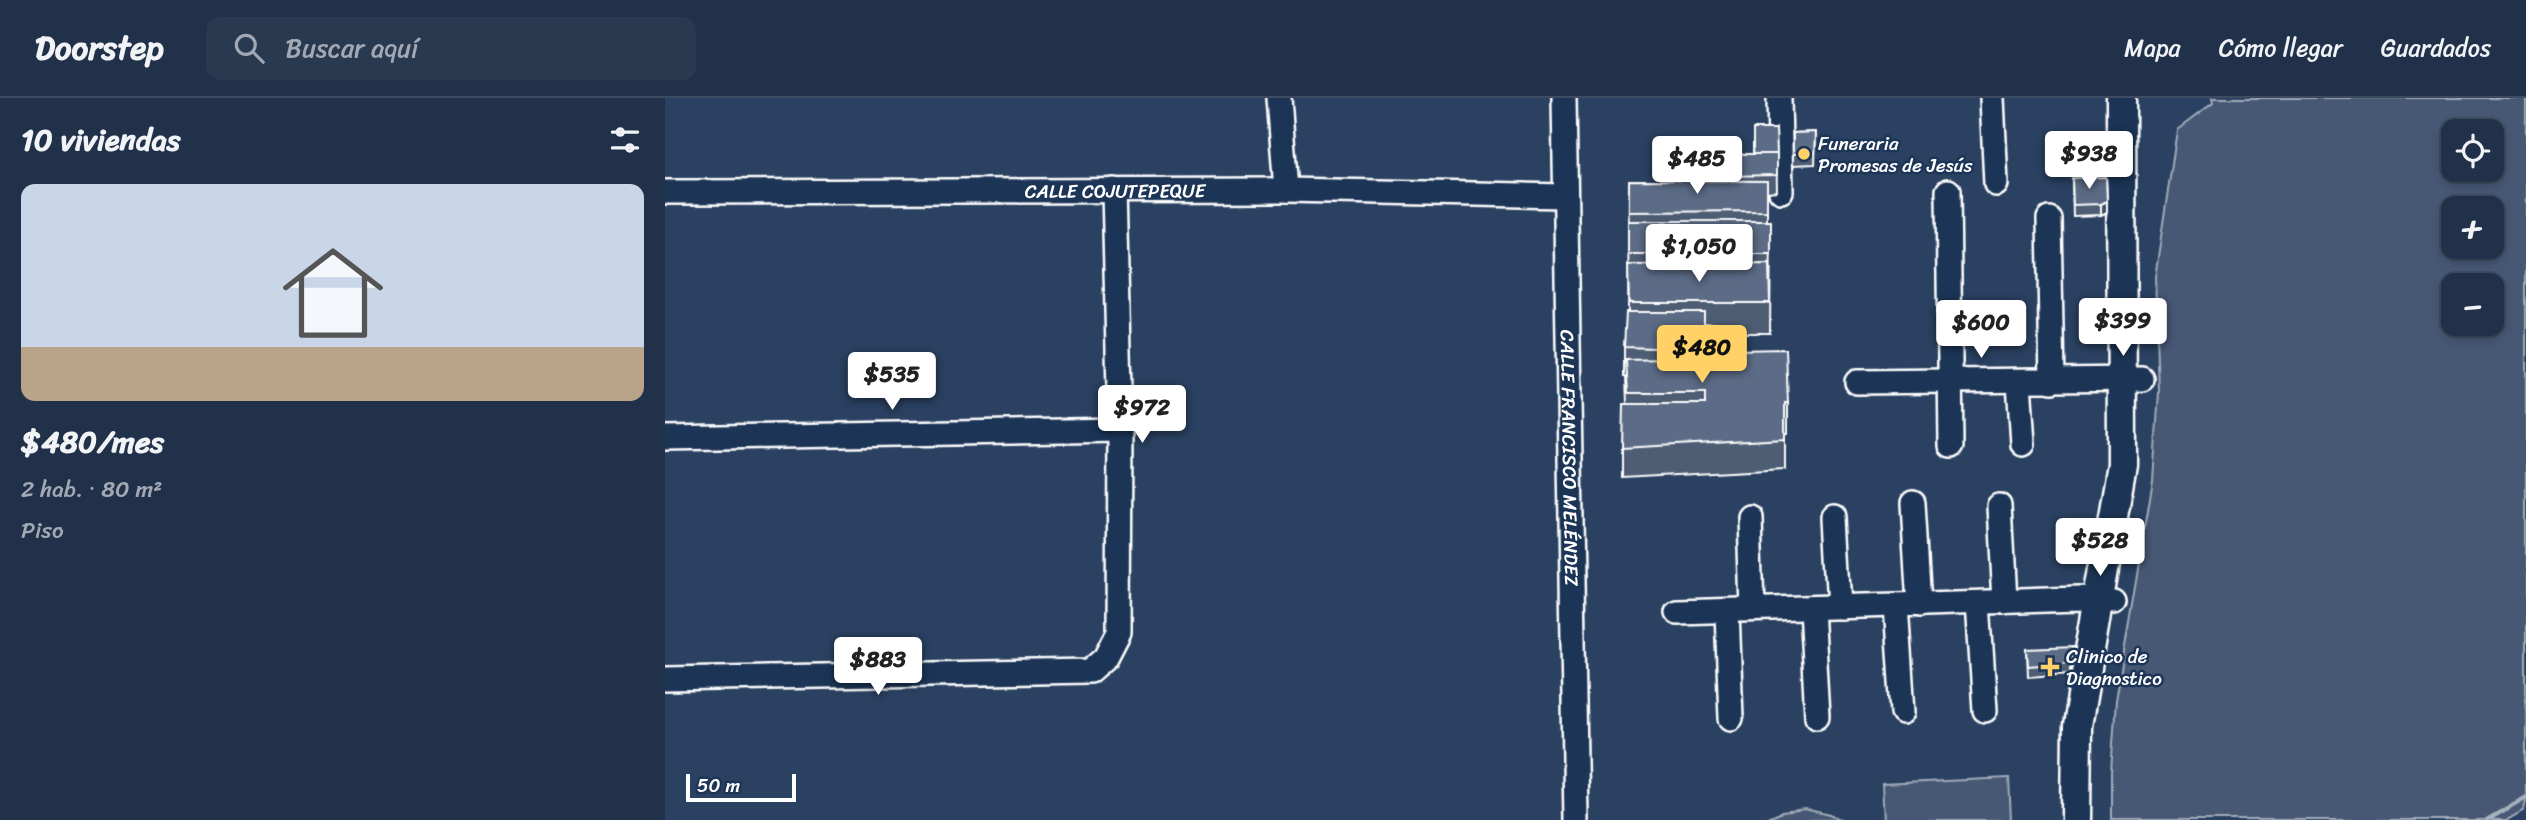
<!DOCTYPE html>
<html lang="es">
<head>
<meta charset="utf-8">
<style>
  :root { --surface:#203149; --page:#283950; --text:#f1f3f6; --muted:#a2a9b4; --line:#3d4c61; --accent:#ffd166 }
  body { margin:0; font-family:Sriracha,sans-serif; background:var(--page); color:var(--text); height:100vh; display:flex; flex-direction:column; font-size:26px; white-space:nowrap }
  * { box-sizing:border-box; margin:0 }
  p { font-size:23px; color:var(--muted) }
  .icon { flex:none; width:38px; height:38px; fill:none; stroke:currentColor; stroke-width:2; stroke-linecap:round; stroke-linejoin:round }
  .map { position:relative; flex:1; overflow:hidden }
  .side { display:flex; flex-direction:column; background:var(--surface); width:665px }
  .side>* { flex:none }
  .buttons { position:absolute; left:1776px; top:21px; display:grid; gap:14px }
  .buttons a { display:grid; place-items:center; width:63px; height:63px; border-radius:14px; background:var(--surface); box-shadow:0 4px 10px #0003,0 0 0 2px var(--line); font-size:35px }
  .scale { position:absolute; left:21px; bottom:18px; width:110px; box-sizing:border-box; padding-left:7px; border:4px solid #fff; border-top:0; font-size:19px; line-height:24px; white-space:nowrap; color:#fff; -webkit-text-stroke:5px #1d3557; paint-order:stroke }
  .price { position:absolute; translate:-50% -60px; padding:0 16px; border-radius:7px; background:#fff; color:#222; font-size:23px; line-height:46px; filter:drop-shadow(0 2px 4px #0008) }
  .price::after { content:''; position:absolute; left:50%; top:42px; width:21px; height:16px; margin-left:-10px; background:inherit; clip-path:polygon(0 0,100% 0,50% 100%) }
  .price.on { background:var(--accent); color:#111 }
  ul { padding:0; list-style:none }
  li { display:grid; align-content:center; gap:14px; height:371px; padding:0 21px }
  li+li { border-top:2px solid var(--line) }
  li span { display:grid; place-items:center; height:217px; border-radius:14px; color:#555 }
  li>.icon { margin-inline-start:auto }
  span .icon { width:126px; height:126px; fill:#fffc; stroke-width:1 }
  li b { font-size:30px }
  h2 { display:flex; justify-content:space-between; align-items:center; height:84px; padding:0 21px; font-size:30px }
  header { display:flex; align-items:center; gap:42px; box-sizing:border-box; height:98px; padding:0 35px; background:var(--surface); border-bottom:2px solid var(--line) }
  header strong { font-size:33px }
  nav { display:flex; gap:38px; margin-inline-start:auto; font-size:24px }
  .search { width:490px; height:63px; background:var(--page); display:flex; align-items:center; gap:18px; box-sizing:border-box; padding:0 24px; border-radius:14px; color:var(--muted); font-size:26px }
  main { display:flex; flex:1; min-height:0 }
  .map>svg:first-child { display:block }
</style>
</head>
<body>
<header>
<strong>Doorstep</strong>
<div class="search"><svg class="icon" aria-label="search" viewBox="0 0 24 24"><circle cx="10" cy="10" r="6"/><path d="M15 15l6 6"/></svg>Buscar aquí</div>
<nav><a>Mapa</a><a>Cómo llegar</a><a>Guardados</a></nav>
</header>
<main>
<section class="side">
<h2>10 viviendas<svg class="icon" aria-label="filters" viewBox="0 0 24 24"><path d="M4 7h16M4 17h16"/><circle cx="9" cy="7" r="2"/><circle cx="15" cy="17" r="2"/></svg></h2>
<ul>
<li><span style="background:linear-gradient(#c9d6e8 75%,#b9a48a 0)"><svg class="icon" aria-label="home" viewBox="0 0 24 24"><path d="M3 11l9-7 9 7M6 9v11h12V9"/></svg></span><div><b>$480/mes</b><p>2 hab. · 80 m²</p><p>Piso</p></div></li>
</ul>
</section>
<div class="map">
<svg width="1861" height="722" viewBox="0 0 1861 722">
  <rect width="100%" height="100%" fill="#2a4161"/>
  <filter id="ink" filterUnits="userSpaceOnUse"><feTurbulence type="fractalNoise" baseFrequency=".0143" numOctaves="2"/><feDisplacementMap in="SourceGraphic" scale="14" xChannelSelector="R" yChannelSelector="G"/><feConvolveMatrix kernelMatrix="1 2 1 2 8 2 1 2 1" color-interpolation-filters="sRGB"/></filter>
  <g filter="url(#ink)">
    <path fill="#465975" stroke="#a2acba" stroke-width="2" fill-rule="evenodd" d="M1547,0H1861V702L1859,712L1842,722H1446V674L1451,602L1488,382L1494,294L1490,179L1512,32L1548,5ZM1788,33H1827V72H1788ZM1827,110V149H1788V110ZM1827,187V226H1788V187Z
      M1344,680L1346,722H1219L1217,686Z
      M1140,711L1164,717L1175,722H1099L1117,714Z"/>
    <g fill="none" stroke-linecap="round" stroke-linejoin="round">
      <path stroke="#a7b1be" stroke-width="4.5" d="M1822,722L1861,699"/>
      <defs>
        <g id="minor">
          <path d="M614,0L621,92"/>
          <path id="s1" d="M899,0L911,722"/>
          <path d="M1114,0L1116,93"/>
          <path d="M1327,0L1331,86"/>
          <path d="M1283,93L1286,348"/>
          <path id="s2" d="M0,94L621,92L899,98"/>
          <path d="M1384,121L1387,283"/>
          <path d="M1192,284L1477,281"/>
          <path d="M1354,284L1358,346"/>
          <path d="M0,340L455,332"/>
          <path d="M1248,405L1254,507"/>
          <path d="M1334,408L1339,504"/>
          <path d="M1085,419L1088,511"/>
          <path d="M1170,419L1175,509"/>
          <path d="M1313,505L1320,612"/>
          <path d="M1231,507L1238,614"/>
          <path d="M1146,510L1152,618"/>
          <path d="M1062,513L1066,620"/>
          <path d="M1012,514L1415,501L1449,504"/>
          <path d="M0,581L425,573L441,559L454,534L455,332L449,92"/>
        </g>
        <path id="major" d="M1411,722L1412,628L1457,366L1456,0"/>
      </defs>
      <use href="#minor" stroke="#fff" stroke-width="28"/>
      <use href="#major" stroke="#fff" stroke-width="33"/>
      <use href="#minor" stroke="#1d3557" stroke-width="23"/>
      <use href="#major" stroke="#1d3557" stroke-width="28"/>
    </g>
    <path fill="#4e5d73" stroke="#fff" stroke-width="2" d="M1111,31L1112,93L1102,94V123H1106L1105,235H1069V252L1123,305V335H1120V371L957,380V350L962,306L961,279H959V249L963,214L964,82L1061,83V56H1088Z
      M1151,34L1150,66L1128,67V35Z
      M1441,79L1442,114L1436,117L1408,118L1407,80Z
      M1362,551L1408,560L1405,576L1363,579Z"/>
    <path fill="#404c5e" stroke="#fff" stroke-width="2" d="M1442,103V114L1436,117V106Z
      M1408,549V560L1405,576V565Z"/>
    <path fill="#5b6c86" stroke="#fff" stroke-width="2" d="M1088,31H1111L1112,56H1088Z
      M1151,34L1150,55L1128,56V35Z
      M1061,56H1112V77L1061,78Z
      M1441,79L1442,103L1436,106L1408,107L1407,80Z
      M964,82L1102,83V113L964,114Z
      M963,123H1106V156H963Z
      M1104,166L1105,205H964L963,167Z
      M961,214H1039V225L1069,226V252L1121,251L1123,305H1120V341L957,350L958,306H1040V295H963L961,262L1039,260L1040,252H1053L959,249Z
      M1408,549L1405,565L1363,568L1362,551Z"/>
  </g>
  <g fill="#ffd166" stroke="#1d3557" stroke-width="2.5">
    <circle cx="1139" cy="56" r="7"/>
    <path d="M1381.5 558.5h7v7h7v7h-7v7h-7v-7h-7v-7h7z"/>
  </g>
  <g text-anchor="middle" stroke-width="5" stroke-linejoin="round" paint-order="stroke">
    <g font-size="19" fill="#fff" stroke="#1d3557" text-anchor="start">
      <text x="1153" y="52">Funeraria<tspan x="1153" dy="22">Promesas de Jesús</tspan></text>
      <text x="1401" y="565">Clinico de<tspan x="1401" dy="22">Diagnostico</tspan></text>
    </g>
    <g font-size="19" fill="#fff" stroke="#1d3557">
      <text dy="7" stroke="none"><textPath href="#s2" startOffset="450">CALLE COJUTEPEQUE</textPath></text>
      <text dy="7" stroke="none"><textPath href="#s1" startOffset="360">CALLE FRANCISCO MELÉNDEZ</textPath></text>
    </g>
  </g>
</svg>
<div class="buttons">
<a><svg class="icon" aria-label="locate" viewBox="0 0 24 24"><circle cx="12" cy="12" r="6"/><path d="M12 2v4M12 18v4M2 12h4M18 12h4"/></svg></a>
<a>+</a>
<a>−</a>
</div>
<div class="scale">50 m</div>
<b class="price" style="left:1424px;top:93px">$938</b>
<b class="price" style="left:1032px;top:98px">$485</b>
<b class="price" style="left:1034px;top:186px">$1,050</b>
<b class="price" style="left:1458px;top:260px">$399</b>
<b class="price" style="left:1316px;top:262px">$600</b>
<b class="price on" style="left:1037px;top:287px">$480</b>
<b class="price" style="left:227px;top:314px">$535</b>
<b class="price" style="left:477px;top:347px">$972</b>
<b class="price" style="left:1435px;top:480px">$528</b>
<b class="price" style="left:213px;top:599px">$883</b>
</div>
</main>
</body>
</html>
